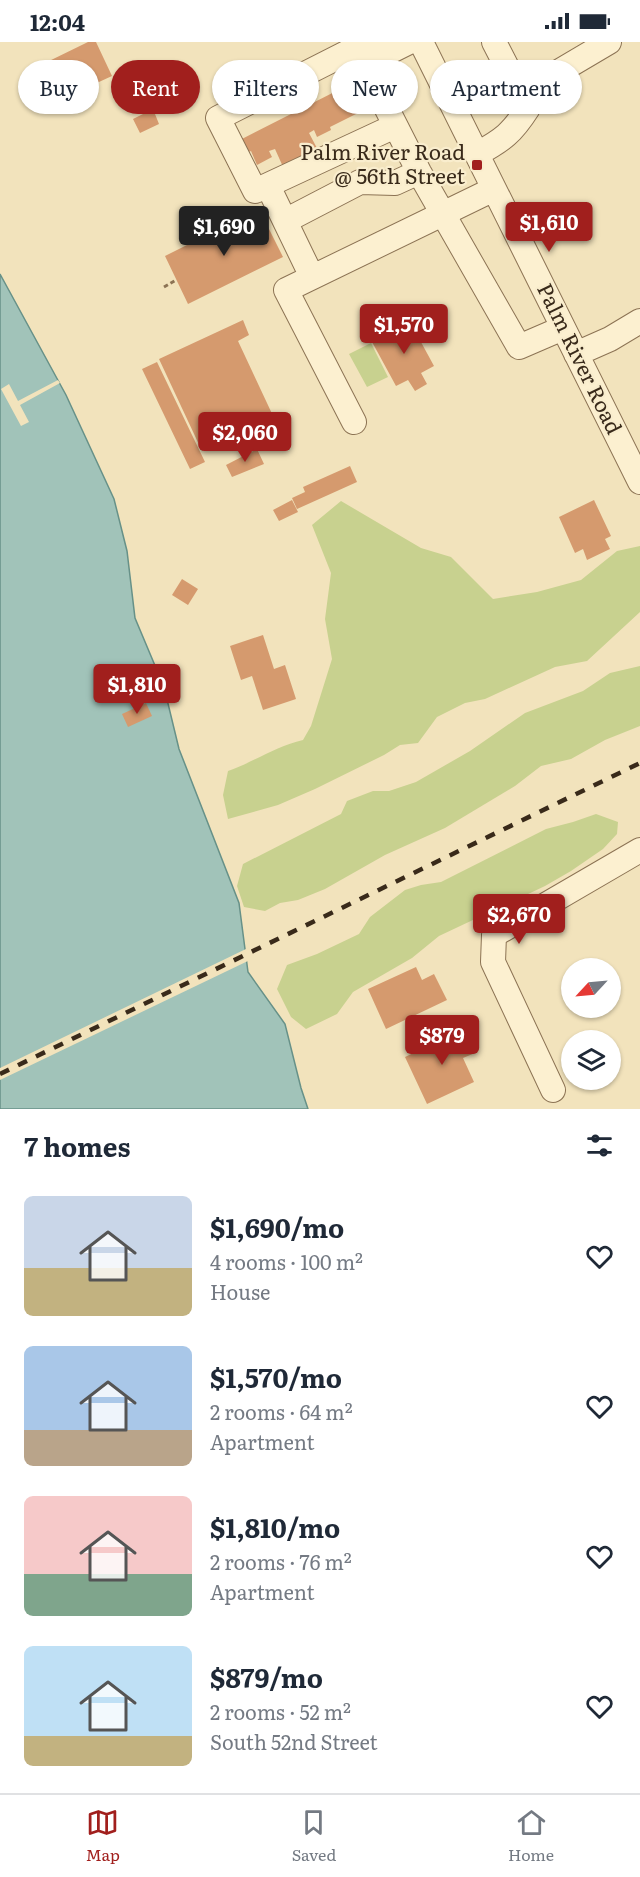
<!DOCTYPE html>
<html lang="en">
<head>
<meta charset="utf-8">
<style>
  :root { --surface:#fff; --page:#f6f6f7; --text:#1f2937; --muted:#747a83; --line:#e0e1e3; --accent:#a11f1d }
  body { margin:0; font-family:Literata,serif; background:var(--page); color:var(--text); height:100vh; display:flex; flex-direction:column; font-size:22px; white-space:nowrap }
  * { box-sizing:border-box; margin:0 }
  p { font-size:20px; color:var(--muted) }
  .icon { flex:none; width:33px; height:33px; fill:none; stroke:currentColor; stroke-width:2; stroke-linecap:round; stroke-linejoin:round }
  .map { position:relative; height:1067px; overflow:hidden }
  .drawer { display:flex; flex-direction:column; background:var(--surface); flex:1 }
  .drawer>* { flex:none }
  .guide { position:absolute; left:18px; top:18px; width:604px; height:54px; display:flex; gap:12px }
  .needle { width:39px; rotate:244deg }
  .buttons { position:absolute; left:561px; top:916px; display:grid; gap:12px }
  .buttons a { display:grid; place-items:center; width:60px; height:60px; border-radius:50%; background:var(--surface); box-shadow:0 2px 4px #0004; font-size:30px }
  .price { position:absolute; translate:-50% -51px; padding:0 14px; border-radius:6px; background:var(--accent); color:#fff; font-size:20px; line-height:39px; filter:drop-shadow(0 2px 3px #0008) }
  .price::after { content:''; position:absolute; left:50%; top:36px; width:18px; height:14px; margin-left:-9px; background:inherit; clip-path:polygon(0 0,100% 0,50% 100%) }
  .price.selected { background:#222; color:#fff }
  ul { padding:0; list-style:none }
  li { display:flex; align-items:center; gap:18px; height:150px; padding:0 24px }
  li span { display:grid; place-items:center; flex:none; width:168px; height:120px; border-radius:9px; color:#555 }
  li>.icon { margin-inline-start:auto }
  span .icon { width:72px; height:72px; fill:#fffc; stroke-width:1 }
  li b { font-size:26px }
  h2 { display:flex; justify-content:space-between; align-items:center; height:72px; padding:0 24px; font-size:26px }
  .chip { padding:0 21px; border-radius:27px; background:var(--surface); box-shadow:0 2px 4px #0004; font-size:21px; line-height:54px }
  .chip.selected { background:var(--accent); color:#fff }
  .status { display:flex; justify-content:space-between; align-items:center; height:42px; padding:0 30px; background:var(--surface); direction:ltr }
  .status svg { height:16px; fill:currentColor }
  .menu { display:flex; justify-content:space-around; align-items:center; height:84px; border-top:2px solid var(--line); background:var(--surface); font-size:16px; color:var(--muted) }
  .menu a { display:grid; justify-items:center; gap:3px }
  .menu .selected { color:var(--accent) }
  .map>svg:first-child { display:block }
</style>
</head>
<body>
<div class="status"><b>12:04</b><svg viewBox="0 0 49 12"><path d="M0 12V9h3v3zM5 12V6h3v6zM10 12V3h3v9zM15 12V0h3v12zM26 1h20v11H26zM47 4h2v5h-2z"/></svg></div>
<div class="map">
<svg width="640" height="1067" viewBox="0 0 640 1067">
  <rect width="100%" height="100%" fill="#f2e3bc"/>
  <path fill="#c8d18f" d="M371,301L388,335L367,345L349,312Z
    M341,459L421,506L451,515L493,557L537,550L581,538L617,509L640,504V570L587,619L555,625L485,657L465,661L437,675L418,701L400,703L384,713L315,747L278,763L228,777L223,753L228,729C254,720 276,704 303,698L311,684L332,617L325,577L331,531L312,483Z
    M640,624V684L605,698L571,717L541,724L515,744L445,786L385,813L325,847L298,858L280,861L265,869L244,865L237,844L243,822L341,772L347,759L373,749H389L416,740L470,709L525,671L583,649L610,631Z
    M596,772L618,780L617,792L603,807L571,829L545,844L439,894L412,916L353,950L337,972L306,987L291,975L277,947L287,923L317,912L359,892L370,875L405,848L421,843L441,840L546,787L573,780Z"/>
  <path fill="#a1c3b9" stroke="#679188" stroke-width="1.5" d="M0,232L66,353L114,457L127,509L135,576L164,645L179,707L239,861L248,930L285,982L301,1046L308,1067H0Z"/>
  <path fill="#f2e3bc" d="M58,338L60,341L20,363L29,380L21,384L1,347L9,342L18,359Z
    M248,906L250,918L0,1038V1026Z"/>
  <path fill="#d59a6e" d="M88,0H96L112,34L75,51L69,39L57,45L45,21Z
    M360,37L372,64L330,85L331,88L317,95L314,88L309,91L319,110L284,127L275,107L269,109L272,115L257,123L251,109L244,112L238,99Z
    M153,67L159,82L140,91L133,77Z
    M259,167L283,215L188,262L165,214Z
    M243,278L249,293L238,299L274,376L202,409L159,317Z
    M409,278L434,324L421,331L427,342L415,349L408,338L396,344L371,298Z
    M157,320L205,420L190,427L142,327Z
    M257,407L264,422L232,435L226,423Z
    M350,424L357,440L297,467L292,456L305,450L303,445Z
    M292,458L298,470L279,479L273,468Z
    M594,458L611,494L605,497L610,507L587,518L583,507L575,511L559,475Z
    M182,537L198,547L188,563L172,553Z
    M263,593L274,627L285,623L296,657L263,668L252,634L241,638L230,604Z
    M146,661L152,674L128,685L122,672Z
    M416,925L422,938L434,932L447,958L386,987L368,947Z
    M464,987L475,1011L463,1016L474,1040L427,1062L405,1015Z"/>
  <g fill="none" stroke-linecap="round" stroke-linejoin="round">
    <defs>
      <path id="minor" d="M421,0L640,440
        M356,6L419,130L519,305L563,286
        M521,52L609,0
        M395,84L255,149L218,76L356,6L393,8L409,0
        M477,112C503,98 512,91 528,66L494,0
        M268,144L312,235
        M285,179L360,140L395,141L419,130
        M576,312L610,297L640,279
        M354,380L286,248L494,147
        M553,1048L493,920L494,893L640,808"/>
    </defs>
    <use href="#minor" stroke="#8c7354" stroke-width="26"/>
    <path stroke="#8c7354" stroke-width="3" stroke-dasharray="4.5 3" stroke-linecap="butt" d="M164,245L176,238"/>
    <use href="#minor" stroke="#fcf0d0" stroke-width="24"/>
    <path stroke="#392a1a" stroke-width="4.5" stroke-dasharray="10 10" stroke-linecap="butt" d="M0,1032L640,721"/>
  </g>
  <rect fill="#a11f1d" stroke="#f9edcd" stroke-width="2" x="471" y="117" width="12" height="12" rx="3"/>
  <g text-anchor="middle" stroke-width="4.5" stroke-linejoin="round" paint-order="stroke">
    <g font-size="21" fill="#392a1a" stroke="#f9edcd" text-anchor="end">
      <text x="465" y="118">Palm River Road<tspan x="465" dy="24">@ 56th Street</tspan></text>
    </g>
    <g font-size="21" fill="#392a1a" stroke="#f9edcd">
      <text transform="translate(579 317) rotate(64)" y="7">Palm River Road</text>
    </g>
  </g>
</svg>
<div class="buttons">
<a><svg class="needle" viewBox="-14 -14 28 28"><path d="M0-13l5 13h-10z" fill="#e53935"/><path d="M0 13l5-13h-10z" fill="#747a83"/></svg></a>
<a><svg class="icon" aria-label="layers" viewBox="0 0 24 24"><path d="M12 4l9 5-9 5-9-5zM3 14l9 5 9-5"/></svg></a>
</div>
<b class="price" style="left:549px;top:211px">$1,610</b>
<b class="price selected" style="left:224px;top:215px">$1,690</b>
<b class="price" style="left:404px;top:313px">$1,570</b>
<b class="price" style="left:245px;top:421px">$2,060</b>
<b class="price" style="left:137px;top:673px">$1,810</b>
<b class="price" style="left:519px;top:903px">$2,670</b>
<b class="price" style="left:442px;top:1024px">$879</b>
<div class="guide">
<a class="chip">Buy</a>
<a class="chip selected">Rent</a>
<a class="chip">Filters</a>
<a class="chip">New</a>
<a class="chip">Apartment</a>
</div>
</div>
<section class="drawer">
<h2>7 homes<svg class="icon" aria-label="filters" viewBox="0 0 24 24"><path d="M4 7h16M4 17h16"/><circle cx="9" cy="7" r="2"/><circle cx="15" cy="17" r="2"/></svg></h2>
<ul>
<li><span style="background:linear-gradient(#c9d6e8 60%,#c2b280 0)"><svg class="icon" aria-label="home" viewBox="0 0 24 24"><path d="M3 11l9-7 9 7M6 9v11h12V9"/></svg></span><div><b>$1,690/mo</b><p>4 rooms · 100 m²</p><p>House</p></div><svg class="icon" aria-label="heart" viewBox="0 0 24 24"><path d="M12 20l-8-8c-3-5 5-10 8-4 3-6 11-1 8 4z"/></svg></li>
<li><span style="background:linear-gradient(#a9c7e8 70%,#b9a48a 0)"><svg class="icon" aria-label="home" viewBox="0 0 24 24"><path d="M3 11l9-7 9 7M6 9v11h12V9"/></svg></span><div><b>$1,570/mo</b><p>2 rooms · 64 m²</p><p>Apartment</p></div><svg class="icon" aria-label="heart" viewBox="0 0 24 24"><path d="M12 20l-8-8c-3-5 5-10 8-4 3-6 11-1 8 4z"/></svg></li>
<li><span style="background:linear-gradient(#f6c9c9 65%,#7fa58c 0)"><svg class="icon" aria-label="home" viewBox="0 0 24 24"><path d="M3 11l9-7 9 7M6 9v11h12V9"/></svg></span><div><b>$1,810/mo</b><p>2 rooms · 76 m²</p><p>Apartment</p></div><svg class="icon" aria-label="heart" viewBox="0 0 24 24"><path d="M12 20l-8-8c-3-5 5-10 8-4 3-6 11-1 8 4z"/></svg></li>
<li><span style="background:linear-gradient(#bfe0f5 75%,#c2b280 0)"><svg class="icon" aria-label="home" viewBox="0 0 24 24"><path d="M3 11l9-7 9 7M6 9v11h12V9"/></svg></span><div><b>$879/mo</b><p>2 rooms · 52 m²</p><p>South 52nd Street</p></div><svg class="icon" aria-label="heart" viewBox="0 0 24 24"><path d="M12 20l-8-8c-3-5 5-10 8-4 3-6 11-1 8 4z"/></svg></li>
</ul>
</section>
<nav class="menu">
<a class="selected"><svg class="icon" aria-label="map" viewBox="0 0 24 24"><path d="M3 6l6-2 6 2 6-2v14l-6 2-6-2-6 2zM9 4v14M15 6v14"/></svg>Map</a>
<a><svg class="icon" aria-label="saved" viewBox="0 0 24 24"><path d="M7 4h10v16l-5-4-5 4z"/></svg>Saved</a>
<a><svg class="icon" aria-label="home" viewBox="0 0 24 24"><path d="M3 11l9-7 9 7M6 9v11h12V9"/></svg>Home</a>
</nav>
</body>
</html>
